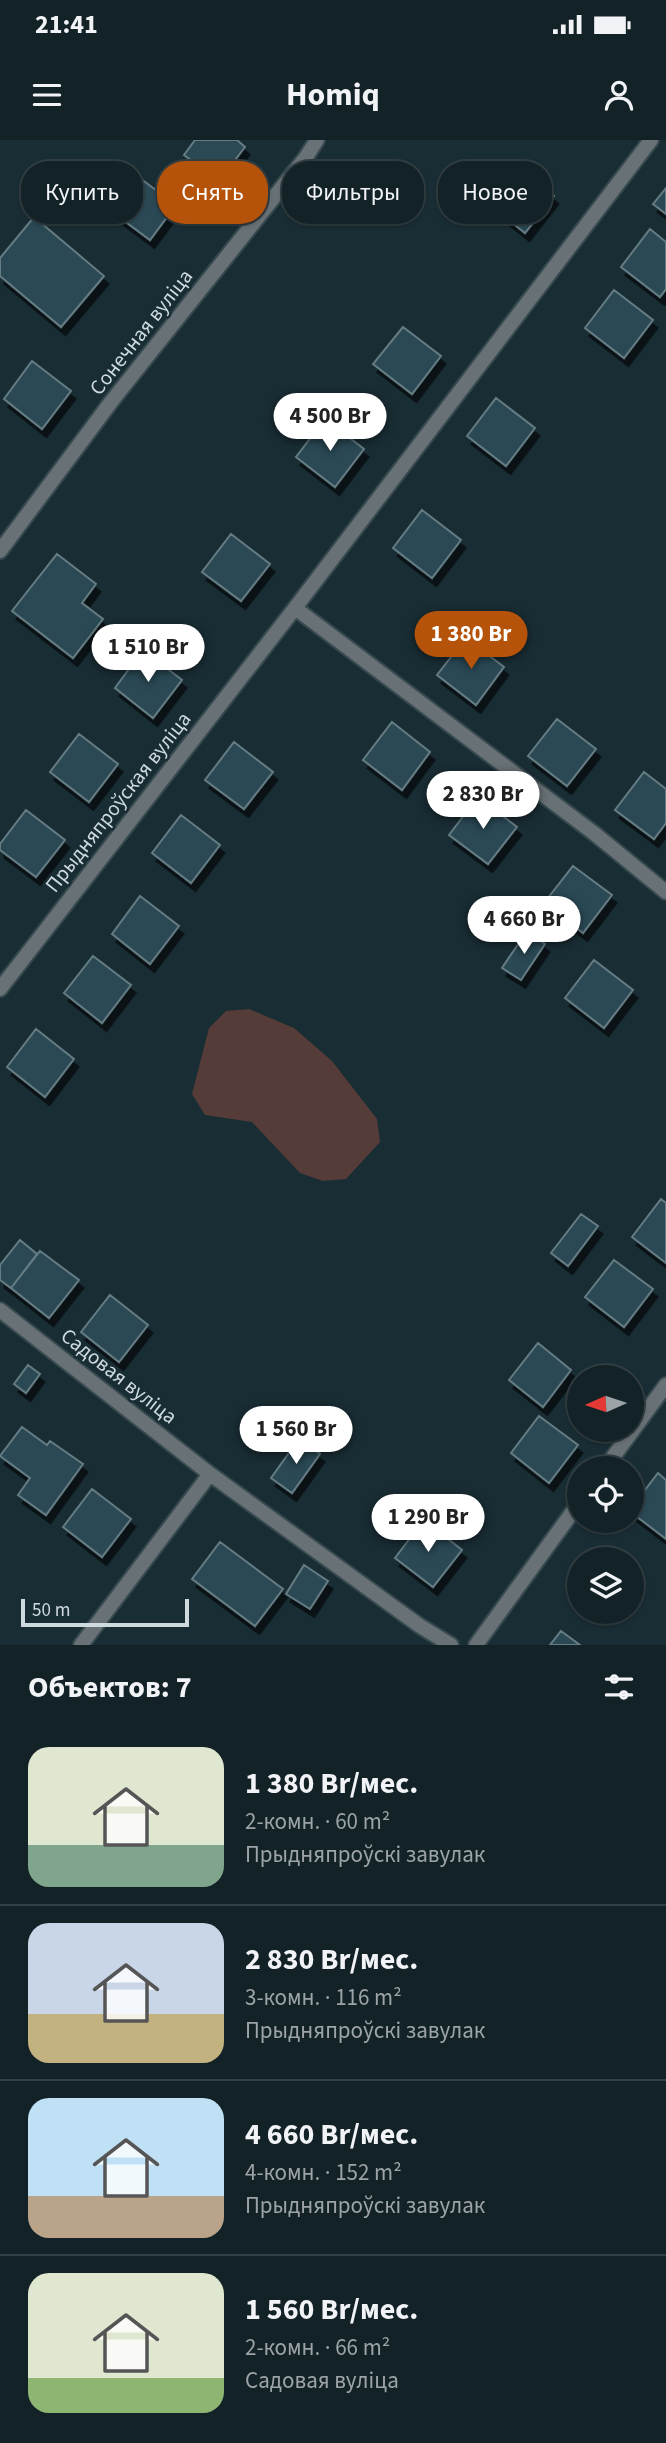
<!DOCTYPE html>
<html lang="ru">
<head>
<meta charset="utf-8">
<style>
  :root { --surface:#132227; --page:#1c2a2f; --text:#f1f3f6; --muted:#9da4a7; --line:#323f44; --accent:#b45309 }
  body { margin:0; font-family:"Source Sans 3",sans-serif; background:var(--page); color:var(--text); height:100vh; display:flex; flex-direction:column; font-size:26px; white-space:nowrap }
  * { box-sizing:border-box; margin:0 }
  p { font-size:23px; color:var(--muted) }
  .icon { flex:none; width:38px; height:38px; fill:none; stroke:currentColor; stroke-width:2; stroke-linecap:round; stroke-linejoin:round }
  .map { position:relative; height:1505px; overflow:hidden }
  .details { display:flex; flex-direction:column; background:var(--surface); flex:1 }
  .details>* { flex:none }
  .hud { position:absolute; left:21px; top:21px; width:625px; height:63px; display:flex; gap:14px }
  .needle { width:46px; rotate:267deg }
  .buttons { position:absolute; left:567px; top:1225px; display:grid; gap:14px }
  .buttons a { display:grid; place-items:center; width:77px; height:77px; border-radius:50%; background:var(--surface); box-shadow:0 2px 5px #0004,0 0 0 2px var(--line); font-size:35px }
  .scale { position:absolute; left:21px; bottom:18px; width:168px; box-sizing:border-box; padding-left:7px; border:4px solid #cedade; border-top:0; font-size:19px; line-height:24px; white-space:nowrap; color:#cedade; -webkit-text-stroke:5px #192d34; paint-order:stroke }
  .price { position:absolute; translate:-50% -60px; padding:0 16px; border-radius:24px; background:#fff; color:#222; font-size:23px; line-height:46px; filter:drop-shadow(0 2px 4px #0008) }
  .price::after { content:''; position:absolute; left:50%; top:42px; width:21px; height:16px; margin-left:-10px; background:inherit; clip-path:polygon(0 0,100% 0,50% 100%) }
  .price.on { background:var(--accent); color:#fff }
  ul { padding:0; list-style:none }
  li { display:flex; align-items:center; gap:21px; height:175px; padding:0 28px }
  li+li { border-top:2px solid var(--line) }
  li span { display:grid; place-items:center; flex:none; width:196px; height:140px; border-radius:21px; color:#555 }
  li>.icon { margin-inline-start:auto }
  span .icon { width:84px; height:84px; fill:#fffc; stroke-width:1 }
  li b { font-size:30px }
  h2 { display:flex; justify-content:space-between; align-items:center; height:84px; padding:0 28px; font-size:30px }
  .chip { padding:0 24px; border-radius:28px; background:var(--surface); box-shadow:0 2px 5px #0004,0 0 0 2px var(--line); font-size:24px; line-height:63px }
  .chip.on { background:var(--accent); color:#fff }
  .status { display:flex; justify-content:space-between; align-items:center; height:49px; padding:0 35px; background:var(--surface); direction:ltr }
  .status svg { height:19px; fill:currentColor }
  header { display:flex; justify-content:space-between; align-items:center; height:91px; padding:0 28px; background:var(--surface); font-size:32px; font-weight:700 }
  .map>svg:first-child { display:block }
</style>
</head>
<body>
<div class="status"><b>21:41</b><svg viewBox="0 0 49 12"><path d="M0 12V9h3v3zM5 12V6h3v6zM10 12V3h3v9zM15 12V0h3v12zM26 1h20v11H26zM47 4h2v5h-2z"/></svg></div>
<header><svg class="icon" aria-label="menu" viewBox="0 0 24 24"><path d="M4 6h16M4 12h16M4 18h16"/></svg>Homiq<svg class="icon" aria-label="person" viewBox="0 0 24 24"><circle cx="12" cy="8" r="4"/><path d="M4 21q1-7 8-7t8 7"/></svg></header>
<div class="map">
<svg width="666" height="1505" viewBox="0 0 666 1505">
  <defs>
    <filter id="shadow"><feDropShadow dx="4.5" dy="8" stdDeviation="0" flood-color="#0009"/></filter>
  </defs>
  <rect width="100%" height="100%" fill="#192d34"/>
  <path fill="#553c38" d="M249,869L294,888L332,921L377,979L380,1002L346,1039L323,1041L300,1033L252,982L205,975L192,954L209,888L226,871Z"/>
  <path fill="#2a4954" stroke="#657b83" stroke-width="2" filter="url(#shadow)" d="M195,0H237L245,7L219,41L184,15Z
    M515,26L554,56L525,93L487,63Z
    M141,39L176,65L150,100L115,74Z
    M666,48V74L653,64Z
    M34,77L104,136L61,187L0,136V118Z
    M650,89L666,102V149L660,157L621,127Z
    M614,150L653,180L624,218L585,188Z
    M403,187L441,216L412,254L373,224Z
    M32,221L71,251L42,289L4,259Z
    M496,258L535,288L506,326L467,296Z
    M325,279L364,309L335,347L296,317Z
    M422,370L461,400L432,438L393,408Z
    M231,394L270,424L241,461L202,432Z
    M57,414L96,444L82,463L103,479L73,518L12,471Z
    M466,498L504,527L476,565L437,535Z
    M143,510L182,540L153,578L115,548Z
    M557,579L596,609L567,646L528,616Z
    M392,582L430,612L402,650L363,620Z
    M79,594L118,624L89,662L50,632Z
    M234,602L273,632L244,669L205,640Z
    M644,632L666,649V683L654,699L615,670Z
    M478,657L517,687L488,724L449,695Z
    M26,670L65,700L36,737L0,710V704Z
    M181,675L220,705L191,743L152,713Z
    M573,726L612,755L583,793L544,763Z
    M140,756L179,786L150,824L112,794Z
    M527,791L545,804L521,840L502,828Z
    M93,816L131,845L102,883L64,853Z
    M594,820L633,850L604,888L565,858Z
    M36,889L74,919L45,957L7,927Z
    M661,1059L666,1063V1123L632,1097Z
    M581,1074L598,1086L568,1126L551,1113Z
    M20,1100L37,1114L11,1148L0,1140V1125Z
    M40,1111L79,1140L49,1178L11,1148Z
    M614,1120L653,1149L624,1187L585,1157Z
    M110,1155L148,1185L119,1222L81,1192Z
    M538,1203L571,1230L543,1267L509,1240Z
    M28,1225L40,1234L26,1253L14,1244Z
    M539,1276L578,1305L549,1343L511,1313Z
    M22,1287L47,1305L50,1301L83,1324L46,1375L18,1355L30,1338L0,1316Z
    M299,1299L320,1314L292,1353L271,1338Z
    M658,1333L666,1340V1399L632,1373V1367Z
    M92,1349L131,1379L102,1417L63,1387Z
    M424,1380L462,1410L433,1447L395,1418Z
    M220,1402L283,1449L255,1486L192,1439Z
    M304,1425L328,1441L310,1469L286,1454Z
    M561,1491L580,1505H550Z"/>
  <g fill="none" stroke-linecap="round" stroke-linejoin="round">
    <defs>
      <path id="minor" d="M0,411L111,262L306,17L317,0
        M295,468L595,694L666,752
        M0,849L295,468L651,0
        M0,1170L210,1334L420,1486L451,1505
        M605,1328L666,1245
        M81,1505L210,1334
        M476,1505L579,1363"/>
    </defs>
    <use href="#minor" stroke="#36494f" stroke-width="18"/>
    <use href="#minor" stroke="#687175" stroke-width="14"/>
  </g>
  <g text-anchor="middle" stroke-width="5" stroke-linejoin="round" paint-order="stroke">
    <g font-size="21" fill="#cedade" stroke="#192d34">
      <text transform="translate(141 192) rotate(-52)" y="7">Сонечная вуліца</text>
      <text transform="translate(118 662) rotate(-52)" y="7">Прыдняпроўская вуліца</text>
      <text transform="translate(119 1236) rotate(38)" y="7">Садовая вуліца</text>
    </g>
  </g>
</svg>
<div class="buttons">
<a><svg class="needle" viewBox="-14 -14 28 28"><path d="M0-13l5 13h-10z" fill="#e53935"/><path d="M0 13l5-13h-10z" fill="#9da4a7"/></svg></a>
<a><svg class="icon" aria-label="locate" viewBox="0 0 24 24"><circle cx="12" cy="12" r="6"/><path d="M12 2v4M12 18v4M2 12h4M18 12h4"/></svg></a>
<a><svg class="icon" aria-label="layers" viewBox="0 0 24 24"><path d="M12 4l9 5-9 5-9-5zM3 14l9 5 9-5"/></svg></a>
</div>
<div class="scale">50 m</div>
<b class="price" style="left:330px;top:313px">4 500 Br</b>
<b class="price on" style="left:471px;top:531px">1 380 Br</b>
<b class="price" style="left:148px;top:544px">1 510 Br</b>
<b class="price" style="left:483px;top:691px">2 830 Br</b>
<b class="price" style="left:524px;top:816px">4 660 Br</b>
<b class="price" style="left:296px;top:1326px">1 560 Br</b>
<b class="price" style="left:428px;top:1414px">1 290 Br</b>
<div class="hud">
<a class="chip">Купить</a>
<a class="chip on">Снять</a>
<a class="chip">Фильтры</a>
<a class="chip">Новое</a>
</div>
</div>
<section class="details">
<h2>Объектов: 7<svg class="icon" aria-label="filters" viewBox="0 0 24 24"><path d="M4 7h16M4 17h16"/><circle cx="9" cy="7" r="2"/><circle cx="15" cy="17" r="2"/></svg></h2>
<ul>
<li><span style="background:linear-gradient(#dfe7d0 70%,#7fa58c 0)"><svg class="icon" aria-label="home" viewBox="0 0 24 24"><path d="M3 11l9-7 9 7M6 9v11h12V9"/></svg></span><div><b>1 380 Br/мес.</b><p>2-комн. · 60 m²</p><p>Прыдняпроўскі завулак</p></div></li>
<li><span style="background:linear-gradient(#c9d6e8 65%,#c2b280 0)"><svg class="icon" aria-label="home" viewBox="0 0 24 24"><path d="M3 11l9-7 9 7M6 9v11h12V9"/></svg></span><div><b>2 830 Br/мес.</b><p>3-комн. · 116 m²</p><p>Прыдняпроўскі завулак</p></div></li>
<li><span style="background:linear-gradient(#bfe0f5 70%,#b9a48a 0)"><svg class="icon" aria-label="home" viewBox="0 0 24 24"><path d="M3 11l9-7 9 7M6 9v11h12V9"/></svg></span><div><b>4 660 Br/мес.</b><p>4-комн. · 152 m²</p><p>Прыдняпроўскі завулак</p></div></li>
<li><span style="background:linear-gradient(#dfe7d0 75%,#8fb573 0)"><svg class="icon" aria-label="home" viewBox="0 0 24 24"><path d="M3 11l9-7 9 7M6 9v11h12V9"/></svg></span><div><b>1 560 Br/мес.</b><p>2-комн. · 66 m²</p><p>Садовая вуліца</p></div></li>
</ul>
</section>
</body>
</html>
